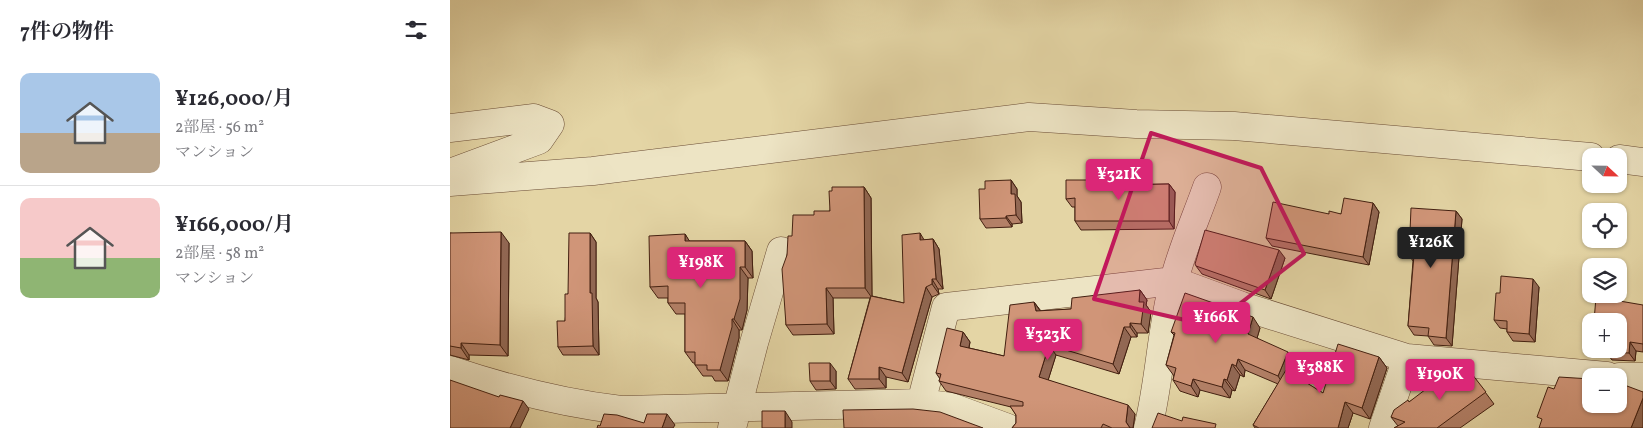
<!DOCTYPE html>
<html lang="ja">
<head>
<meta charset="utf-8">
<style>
  :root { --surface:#fff; --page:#f7f7f7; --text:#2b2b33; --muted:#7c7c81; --line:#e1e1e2; --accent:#db2777 }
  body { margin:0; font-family:Vollkorn,"Noto Serif JP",serif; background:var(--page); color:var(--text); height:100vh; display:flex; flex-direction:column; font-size:19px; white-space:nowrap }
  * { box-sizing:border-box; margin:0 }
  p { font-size:16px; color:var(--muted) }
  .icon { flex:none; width:28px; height:28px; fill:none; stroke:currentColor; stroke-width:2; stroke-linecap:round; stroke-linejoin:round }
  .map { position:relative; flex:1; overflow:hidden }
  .details { display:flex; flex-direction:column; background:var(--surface); width:450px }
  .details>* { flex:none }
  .needle { width:32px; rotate:112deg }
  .buttons { position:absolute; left:1132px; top:148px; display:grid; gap:10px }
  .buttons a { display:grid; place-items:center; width:45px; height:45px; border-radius:10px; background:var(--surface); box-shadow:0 1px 4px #0004; font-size:25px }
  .price { position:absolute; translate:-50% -42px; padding:0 11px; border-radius:5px; background:var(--accent); color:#fff; font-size:16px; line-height:32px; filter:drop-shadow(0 1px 2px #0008) }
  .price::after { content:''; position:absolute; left:50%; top:30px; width:15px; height:11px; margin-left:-8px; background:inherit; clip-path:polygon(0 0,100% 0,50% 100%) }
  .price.active { background:#222; color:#fff }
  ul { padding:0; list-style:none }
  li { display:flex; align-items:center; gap:15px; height:125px; padding:0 20px }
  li+li { border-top:1px solid var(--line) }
  li span { display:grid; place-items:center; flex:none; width:140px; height:100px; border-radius:10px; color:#555 }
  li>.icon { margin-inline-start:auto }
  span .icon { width:60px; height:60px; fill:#fffc; stroke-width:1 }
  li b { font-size:21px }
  h2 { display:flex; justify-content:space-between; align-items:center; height:60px; padding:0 20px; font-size:21px }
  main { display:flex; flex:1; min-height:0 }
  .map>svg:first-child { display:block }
</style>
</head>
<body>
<main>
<section class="details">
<h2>7件の物件<svg class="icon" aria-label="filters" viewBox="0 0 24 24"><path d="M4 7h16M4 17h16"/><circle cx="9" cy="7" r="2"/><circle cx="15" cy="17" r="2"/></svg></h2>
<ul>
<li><span style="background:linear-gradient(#a9c7e8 60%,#b9a48a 0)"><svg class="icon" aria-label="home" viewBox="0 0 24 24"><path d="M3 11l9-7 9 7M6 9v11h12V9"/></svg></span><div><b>¥126,000/月</b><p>2部屋 · 56 m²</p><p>マンション</p></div></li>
<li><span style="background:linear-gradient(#f6c9c9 60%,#8fb573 0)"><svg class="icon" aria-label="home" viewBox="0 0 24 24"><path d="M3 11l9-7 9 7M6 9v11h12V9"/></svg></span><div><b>¥166,000/月</b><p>2部屋 · 58 m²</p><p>マンション</p></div></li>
</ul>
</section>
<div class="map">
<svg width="1193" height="428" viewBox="0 0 1193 428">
  <rect width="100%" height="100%" fill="#e4d5a5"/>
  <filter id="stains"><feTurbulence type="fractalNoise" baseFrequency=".004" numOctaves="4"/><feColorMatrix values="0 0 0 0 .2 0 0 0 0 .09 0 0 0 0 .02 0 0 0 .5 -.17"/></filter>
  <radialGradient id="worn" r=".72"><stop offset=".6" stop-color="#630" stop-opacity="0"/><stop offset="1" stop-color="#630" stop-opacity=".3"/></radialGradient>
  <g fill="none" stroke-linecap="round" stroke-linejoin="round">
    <defs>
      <path id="minor" d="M0,128L84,118L100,124L89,140L0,173
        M1169,159L1193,162
        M0,182L143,171L579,117L686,124L784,126L1141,157
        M0,370C57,389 110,403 171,410L471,403L501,407L558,428
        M1169,377H1193
        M471,403L496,307L724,281L792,306L957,358L1157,376
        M282,428L304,343L331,251
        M698,428C710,380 711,329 724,281C732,249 746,218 757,187
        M933,428L957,358"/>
    </defs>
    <use href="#minor" stroke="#6a4c35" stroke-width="29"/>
    <use href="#minor" stroke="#ede4c4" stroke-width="28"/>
  </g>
  <path fill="#b38067" stroke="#421f10" d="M561,180L567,189V196L571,202L572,223L562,224V227L536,228L530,219L535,189Z
    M662,180L665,185L719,184L725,192L724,229L631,230L625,221V207H622L616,199Z
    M414,187L421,198L422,296L454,303L474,240L483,239L489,249L493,289H488L489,294L482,297L458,382L436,377V388L405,389L398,379L420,298H383L384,334L343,335L336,325L337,255L342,236L364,215L380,211L382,191Z
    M923,203L929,212L919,265L822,246L816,238L879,214H891Z
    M1006,211L1012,219L1002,346L984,345L978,336L964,335L958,326L963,261L959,255Z
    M0,233L59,243L58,356L19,355V360L0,355Z
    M140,233L146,242V298L148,302L149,355H113L108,347L115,321L118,294Z
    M235,234L239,241H295L302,251L303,278H298L297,310L292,330H289V338L278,381H265L262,376H253L245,365V363H243L235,352V314H226L218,303V298H208L200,287Z
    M835,258L821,299L752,274L746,266Z
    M1089,287L1085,342L1063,341L1057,332V329L1050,328L1044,320Z
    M690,290L697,300L696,305L701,312L698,333H687V337H681L669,374L606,355L598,380L685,414L683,428H562L566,423V415L561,407L496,391L489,381L490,379L486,373L513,332L520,342L519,348L554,356L584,302L591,311L621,309Z
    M1193,305V352L1186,351L1185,361L1162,360L1156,352Z
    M810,328L807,338L846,363L841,374L873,393L929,357L937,368L920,419L903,413L898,428H805L803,425L828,384L795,370L794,377L790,375L785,391L782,390L780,398L750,390L748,397L730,391L723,380L724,376L716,365L724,335L721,332Z
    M1018,369L1044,404L1010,428H944L948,426L941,417L959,402L1010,370Z
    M386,371V389L366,390L360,381Z"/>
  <path fill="#926854" stroke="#421f10" d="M561,180L567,189V196L571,202L572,223L566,215L561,194Z
    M719,184L725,192L724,229L719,221Z
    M414,187L421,198L422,298L415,288Z
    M923,203L929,212L919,265L913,257Z
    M1006,211L1012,219L1002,346L996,338Z
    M556,216L562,224V227L556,218Z
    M51,232L59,243L58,356L50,345Z
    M140,233L146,242V298L148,302L149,355L143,346L140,293Z
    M470,233L476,243L470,240Z
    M235,234L242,245L235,241Z
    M483,239L489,249L493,289L486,279Z
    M295,241L302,251L303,278L295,267Z
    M829,250L835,258L821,299L815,290Z
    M290,267L298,278L297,310L292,330L284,319Z
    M482,279L488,289L489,294L482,284Z
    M1083,279L1089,287L1085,342L1079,334Z
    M476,287L482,297L458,382L452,373Z
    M376,288L383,298L384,334L377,324Z
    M690,290L697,300L696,305L701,312L698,333L691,324L689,302Z
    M584,302L591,312L586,311Z
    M803,317L810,328L805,345L798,334Z
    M282,319L289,330V338L278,381L270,370Z
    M680,323L687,333V337L680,327Z
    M674,327L681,337L669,374L663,364Z
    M513,332L520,342L517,356L510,346Z
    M1180,342L1186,351L1185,361L1179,353Z
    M11,343L19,355V360L11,348Z
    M599,345L606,355L596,387L589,377Z
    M838,352L846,363L835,387L828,376Z
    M929,357L937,368L920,419L912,408Z
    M788,359L795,370L794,377L786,366Z
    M380,363L386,371V389L380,381Z
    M782,364L790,375L785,391L777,380Z
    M429,367L436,377V388L429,379Z
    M743,379L750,390L748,397L741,386Z
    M774,379L782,390L780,398L772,387Z
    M1193,398V428H1181Z
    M73,401L79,409L70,428H60Z
    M895,402L903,413L898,428H888Z
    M678,405L685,414L683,428H680L676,422Z
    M335,411L342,422V428H335Z
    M217,414L225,425L223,428H212Z"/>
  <path fill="#d09578" stroke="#421f10" d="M561,180V194H565L566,215L556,216V218L530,219L529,189H535V181Z
    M616,180H662V185L719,184V221H625V198L616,199Z
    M382,187H414L415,288H376L377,324L336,325L332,269L337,255L338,236H342L343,215H364V211H380L379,191H382Z
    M894,198L923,203L913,257L816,238L823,202L879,214V211L891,214Z
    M961,208L1006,211L996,338L978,336L979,328L958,326L964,255H959Z
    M755,230L829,250L815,290L746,266L745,264Z
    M51,232L50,345L11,343V348L0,346V233Z
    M119,233H140V293H142L143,346L108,347L107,321H115V294H118Z
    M470,233V240L483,239L486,279H482V284L476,287L452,373L429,367V379H398L421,296L454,303L452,235Z
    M235,234V241H295V267H290V299L284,319H282V327L270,370H257V365H245V352H235V303H218V286L200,287L199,236Z
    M1051,276L1083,279L1079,334L1057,332V321L1044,320L1046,293H1050Z
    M690,290L689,302H694L691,324L680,323V327H674L663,364L599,345L589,377L678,405L676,422L680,428H662L653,424L651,428H562L566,423V415L560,406H573V402L489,381L491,374L486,373L497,328L513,332L510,346L554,356L560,305L584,302L586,311L621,309L622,298Z
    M735,293L803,317L798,334L838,352L828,376L788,359L786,366L782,364L777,380L774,379L772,387L743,379L741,386L723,380L726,368L716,365L725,333L721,332Z
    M1146,297L1193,305V344L1180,342L1179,353L1156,352L1157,349H1169V321H1144Z
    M888,344L929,357L912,408L895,402L888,428H809L803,425L836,370L873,393Z
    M359,363H380V381H360Z
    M1005,367L1010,370L1018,369L1036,392L987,428H944L955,422L941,417L944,410L958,400L959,402Z
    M1109,377L1141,379V404H1169V383L1193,392V398L1181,428H1089L1092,419L1087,417L1098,387L1104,389Z
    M0,380L49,397L50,395L73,401L60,428H0Z
    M463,409L490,412L533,428H394L393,410Z
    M312,411H335V428H312Z
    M708,413L732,421L733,417L766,424L765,428H702Z
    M154,414L167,415L194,423L197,414H217L212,428H147L148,425L150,426Z"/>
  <path fill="#c2185b" fill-opacity="0.2" stroke="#c2185b" stroke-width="4" stroke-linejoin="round" d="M701,133L811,168L854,254L761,326L644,299Z"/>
  <rect width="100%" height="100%" filter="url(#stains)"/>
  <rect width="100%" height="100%" fill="url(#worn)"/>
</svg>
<div class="buttons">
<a><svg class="needle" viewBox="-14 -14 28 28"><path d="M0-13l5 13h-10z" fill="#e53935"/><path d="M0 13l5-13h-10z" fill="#7c7c81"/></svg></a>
<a><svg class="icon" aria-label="locate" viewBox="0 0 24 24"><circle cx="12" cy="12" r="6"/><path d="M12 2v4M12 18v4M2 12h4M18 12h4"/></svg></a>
<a><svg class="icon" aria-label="layers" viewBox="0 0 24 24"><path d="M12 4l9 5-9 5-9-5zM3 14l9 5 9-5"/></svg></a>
<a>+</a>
<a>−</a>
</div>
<b class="price" style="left:669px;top:201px">¥321K</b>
<b class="price active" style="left:981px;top:269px">¥126K</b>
<b class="price" style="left:251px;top:289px">¥198K</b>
<b class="price" style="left:766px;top:344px">¥166K</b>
<b class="price" style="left:598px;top:361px">¥323K</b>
<b class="price" style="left:870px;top:394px">¥388K</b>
<b class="price" style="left:990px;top:401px">¥190K</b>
</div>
</main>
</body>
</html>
